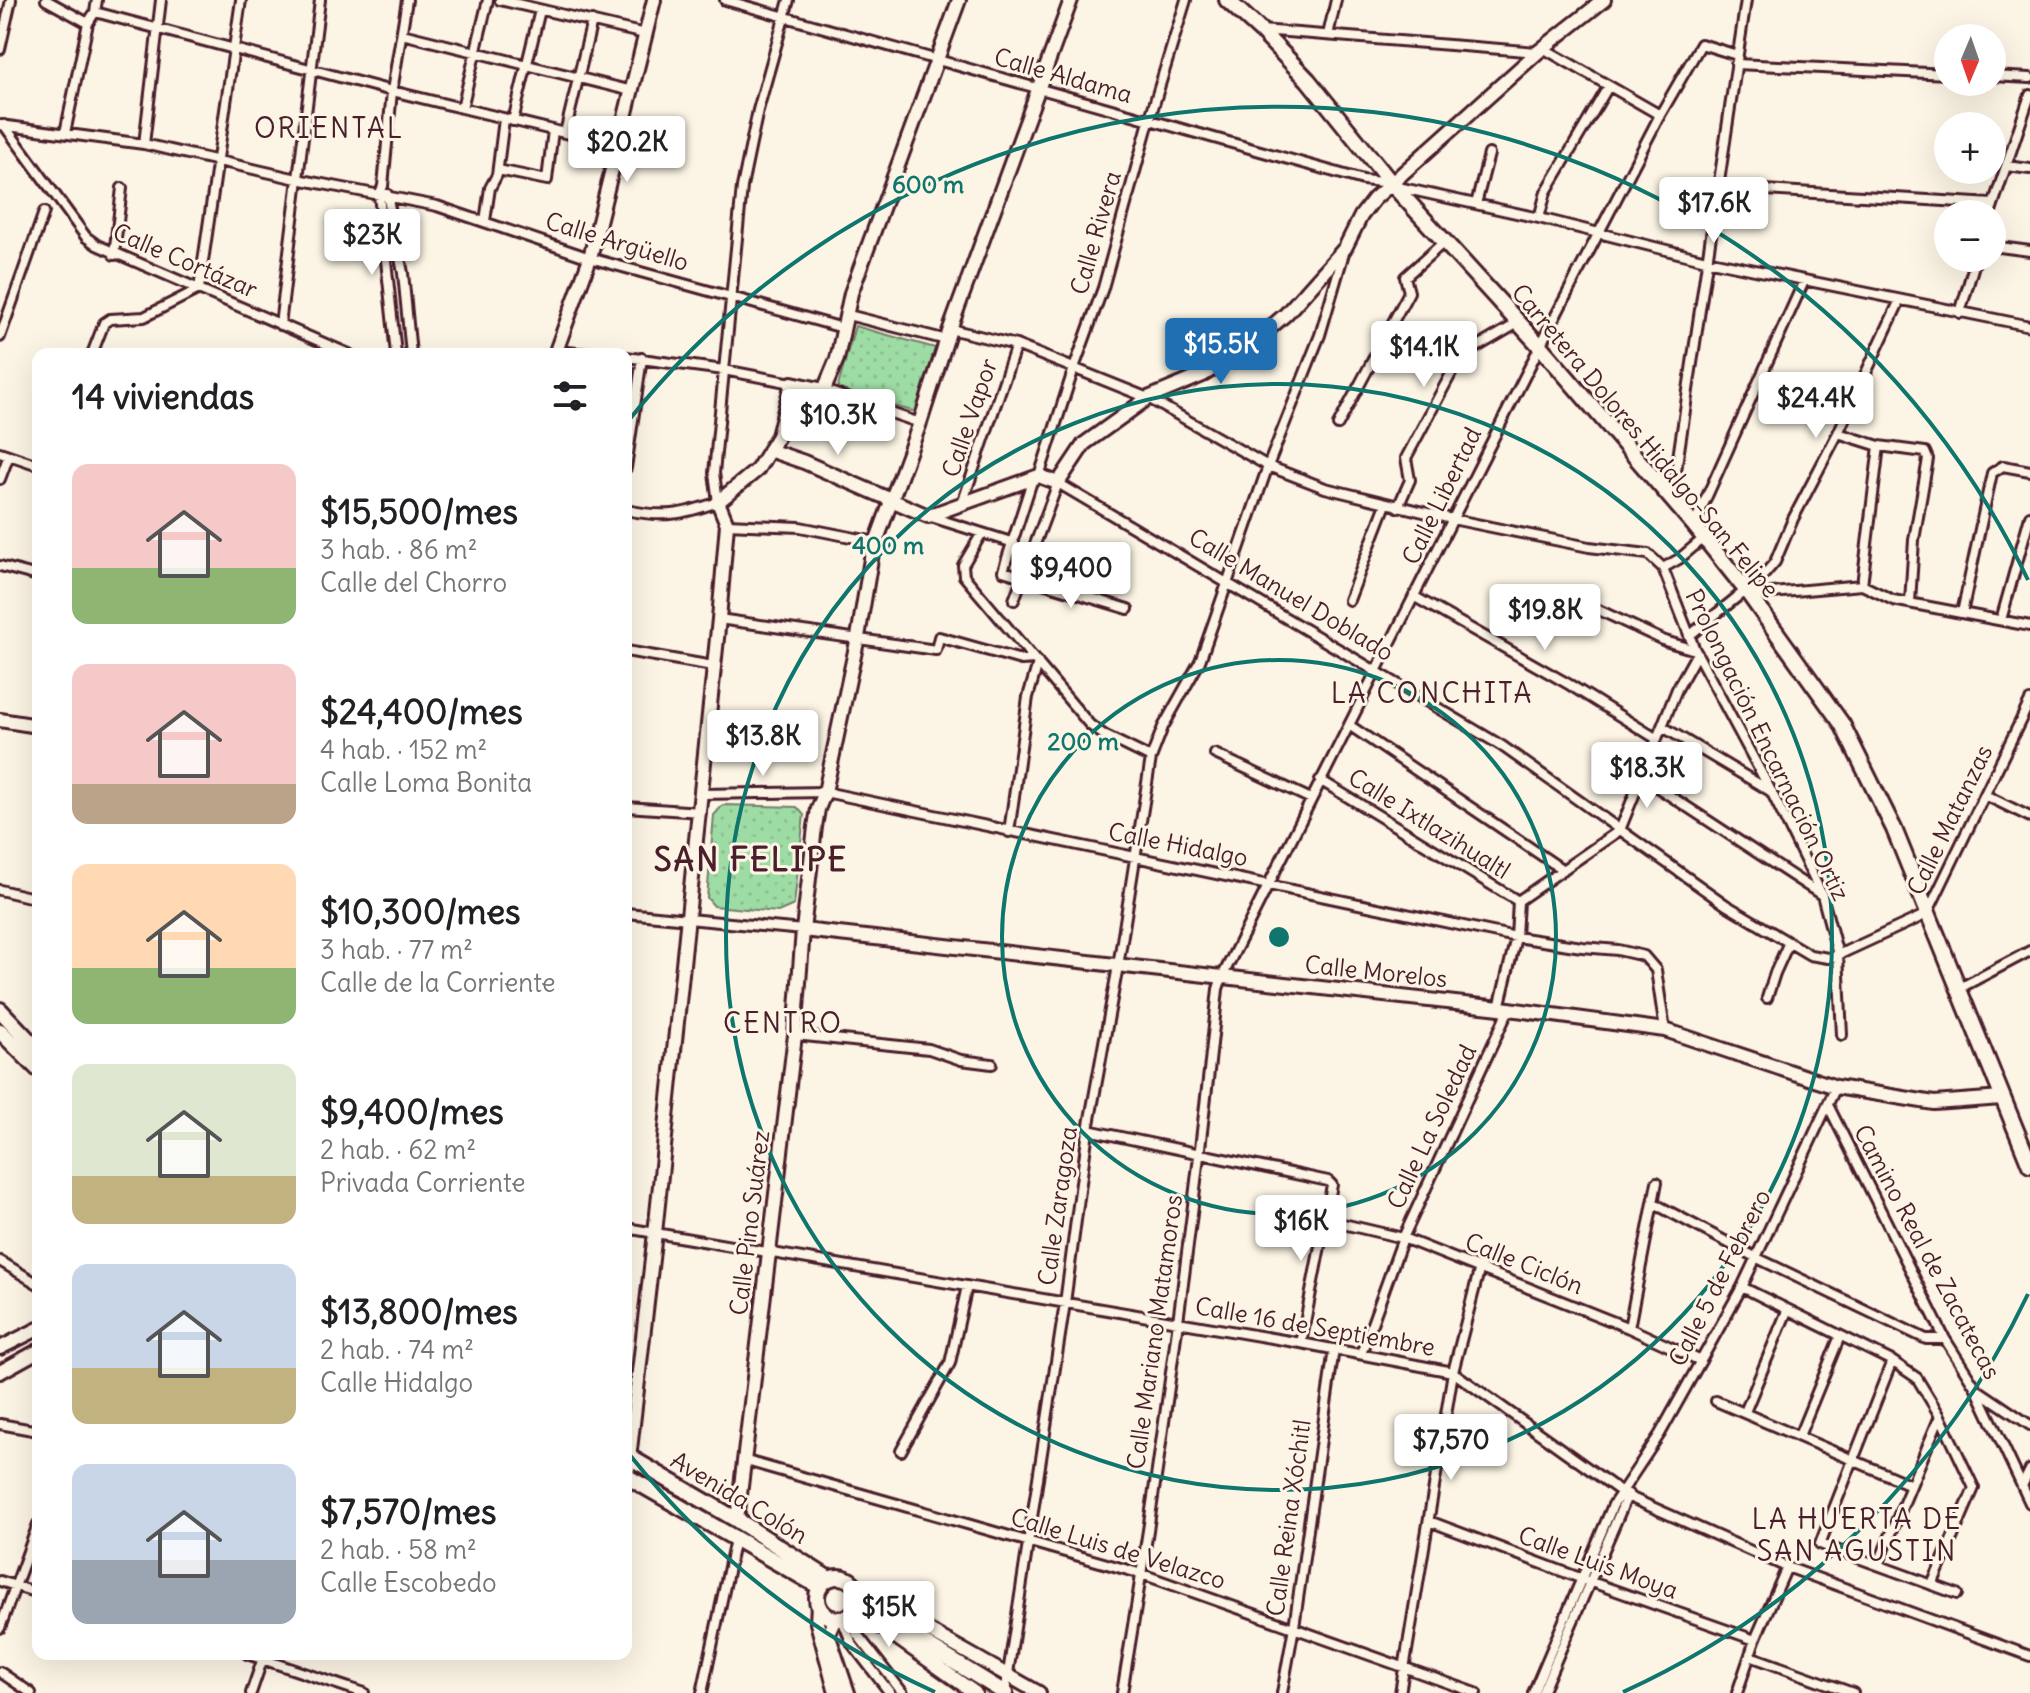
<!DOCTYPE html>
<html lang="es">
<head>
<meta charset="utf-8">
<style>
  :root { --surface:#fff; --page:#f2f2f2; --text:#202124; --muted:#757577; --accent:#1f6fb2 }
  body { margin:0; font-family:Delius,sans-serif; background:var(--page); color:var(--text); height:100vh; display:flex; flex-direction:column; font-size:30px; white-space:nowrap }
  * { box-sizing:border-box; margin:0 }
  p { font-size:26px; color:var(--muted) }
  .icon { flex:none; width:44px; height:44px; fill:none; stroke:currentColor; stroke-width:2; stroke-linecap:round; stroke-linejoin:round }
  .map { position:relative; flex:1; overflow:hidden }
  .details { position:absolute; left:32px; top:348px; width:600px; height:1312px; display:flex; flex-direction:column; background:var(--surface); border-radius:16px; box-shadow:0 8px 32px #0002 }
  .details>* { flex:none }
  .needle { width:52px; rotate:182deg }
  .tools { position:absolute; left:1934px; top:24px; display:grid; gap:16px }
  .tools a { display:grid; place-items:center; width:72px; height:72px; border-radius:50%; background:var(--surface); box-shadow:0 8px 32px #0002; font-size:40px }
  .price { position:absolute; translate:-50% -68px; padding:0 18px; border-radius:8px; background:#fff; color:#222; font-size:26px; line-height:52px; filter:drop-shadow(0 2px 4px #0008) }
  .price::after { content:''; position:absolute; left:50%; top:48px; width:24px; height:18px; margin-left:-12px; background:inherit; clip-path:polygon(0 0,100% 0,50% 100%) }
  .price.selected { background:var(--accent); color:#fff }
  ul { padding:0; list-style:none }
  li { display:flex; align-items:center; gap:24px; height:200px; padding:0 40px }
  li span { display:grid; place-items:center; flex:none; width:224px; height:160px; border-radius:16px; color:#555 }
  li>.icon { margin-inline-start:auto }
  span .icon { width:96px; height:96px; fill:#fffc; stroke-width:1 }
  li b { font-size:34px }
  h2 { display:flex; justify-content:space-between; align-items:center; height:96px; padding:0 40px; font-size:34px }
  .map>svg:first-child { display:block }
</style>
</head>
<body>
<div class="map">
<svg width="2030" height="1693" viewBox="0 0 2030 1693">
  <defs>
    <pattern id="park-dots" width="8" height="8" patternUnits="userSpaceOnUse" patternTransform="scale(2)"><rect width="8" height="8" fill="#9edca5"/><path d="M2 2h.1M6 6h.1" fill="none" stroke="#8abc8e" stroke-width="1.8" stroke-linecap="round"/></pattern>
  </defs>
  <rect width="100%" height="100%" fill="#fcf5e5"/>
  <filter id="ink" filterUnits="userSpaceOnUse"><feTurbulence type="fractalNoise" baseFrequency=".0125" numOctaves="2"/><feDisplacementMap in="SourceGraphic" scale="16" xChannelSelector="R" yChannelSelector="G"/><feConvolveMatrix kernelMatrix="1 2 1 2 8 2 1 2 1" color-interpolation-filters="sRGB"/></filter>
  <g filter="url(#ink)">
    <path fill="url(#park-dots)" stroke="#747e68" stroke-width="2" d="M855,326L935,348L916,412L837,390Z
      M723,805L797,807L804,815L794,905L778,912L714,906L707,898L714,815Z"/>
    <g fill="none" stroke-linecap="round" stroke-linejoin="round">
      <defs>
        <path id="street" d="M46,0L88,23
          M500,0L645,34
          M725,0L1363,180L1391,183
          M95,12L392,91L618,146
          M1260,30L1537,52
          M402,34L632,91
          M1328,35L1336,0
          M1543,48L1660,115
          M0,49L11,0
          M1736,64L1948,74
          M1992,76L2030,78
          M462,108L488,0
          M513,121L540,10
          M0,125L144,144L297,179L437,206L590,258L843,328
          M4,125L86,237L97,245L349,354
          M65,133L88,23L95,12L97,0
          M565,133L592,21
          M144,144L161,0
          M2007,166L2030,169
          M498,170L547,180L553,130
          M1398,187L1539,218L1706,260L2030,326
          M1718,187L1993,204
          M387,194L403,273L411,354
          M1476,204L1489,154
          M1990,214L2030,95
          M1539,218L1546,192L1608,87
          M485,221L490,188L497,175L504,119
          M1992,246L2030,251
          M114,255L122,188
          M1960,313L1976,258
          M848,315L947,340
          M280,325L320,0
          M950,329L1016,345L1148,398L1268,466L1325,488L1452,519L1589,547L1648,554L1663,568L1695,650L1772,793L1822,895L1838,955L1842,1035
          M0,337L44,212
          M556,351L589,354
          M92,354L104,323L110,319L144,317L199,289L241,0
          M396,354L379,195L383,186L392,91L407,0
          M626,357L724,370L792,383
          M824,390L920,423
          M1338,425L1409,292L1405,277L1445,241
          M1838,433L1879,446L1925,452L1928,459L1914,540L1910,602
          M0,452L38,465
          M626,468L642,358
          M1039,476L1074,368L1103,288L1149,121L1186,0
          M1033,478L1003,571L1128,609
          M0,479L9,455
          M1672,498L1746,0
          M962,504L1016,345
          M1398,507L1410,480L1406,458L1460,357L1518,323
          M626,510C664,518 681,515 718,502L714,473L742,187L758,110L789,0
          M928,516L1014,543
          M727,524L800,527L876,542
          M1694,525L1804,281
          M982,533L963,565L964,576L1090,725L1104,735L1151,758
          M0,566L38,576
          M1663,568L1679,559L1704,538
          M1862,585L1893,600L2030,626
          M1862,585L1879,446
          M1749,595L1862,585
          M1415,597L1570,685L1657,739
          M1014,600L1058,483L1502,746L1726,905L1810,955L1828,958L1838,955L1927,914L2030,701
          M1349,600L1386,504
          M1588,605L1665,641L1695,650
          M1962,613L1992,473L2003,466L2030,471
          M719,619L936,650L939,637L1021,660L1034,659
          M2001,620L2030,516
          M1689,636L1762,577L1775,562L1793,519L1838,433L1900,300
          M626,651L713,666
          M1349,725L1563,870
          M1663,727L1772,792
          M1215,754L1311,799
          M1643,778L1820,894
          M1320,780L1518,901
          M702,794L825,792L1516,937L1582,947L1618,950L1644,956L1656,970L1665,1030
          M1985,795L2030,817
          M626,807L701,812
          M1009,832L1028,697L1038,663
          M0,890L38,899
          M1518,901L1620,830L1677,689L1697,653
          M626,913L803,930
          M1958,989L2030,951
          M1767,998L1775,973L1789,942
          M1499,1008L1516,937L1518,901
          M795,1035L929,1049L961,1060L992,1064
          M1829,1107L1945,1339L1976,1388L2030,1503
          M1088,1130L1328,1181L1332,1185L1301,1343
          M1653,1203L1755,1257L1926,1339H1945
          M1326,1220L1403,1238L1629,1328L1701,1361
          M626,1228L1301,1343L1453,1372L1627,1496L1787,1567L2030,1656
          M0,1261L38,1284
          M1742,1287L1892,1361L1917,1378L1940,1416L1974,1488L1932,1585
          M1629,1328L1657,1182
          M1361,1354L1403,1238L1509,1009
          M1892,1361L1820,1544L1957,1594
          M1978,1390L2030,1425
          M1716,1401L1911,1485
          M1745,1412L1787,1311
          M0,1424L38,1431
          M1799,1436L1840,1336
          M901,1451L950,1363L967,1286
          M743,1460L1142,1574L1476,1693
          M2022,1486L2030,1470
          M1429,1521L1580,1578L1755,1640
          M1878,1565L1940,1416
          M0,1581L38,1593
          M853,1613L857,1634L903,1693
          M842,1619L852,1644L890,1693
          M0,1628L38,1524
          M247,1654L364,1693
          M1750,1656L1853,1693
          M0,1672L31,1693
          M251,1693L264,1655
          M702,1693L735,1539
          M1005,1693L1065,1303L1088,1130L1118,966L1151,758L1163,727L1200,661L1268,466L1320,335L1344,253
          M1122,1693C1161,1460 1193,1224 1218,989L1222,977L1540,346L1660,115L1701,44L1737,55
          M1282,1693L1294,1627L1334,1349
          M1400,1693L1453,1372L1480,1267
          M1533,1693L1613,1505L1660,1434L1742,1287L1836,1087
          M1542,1693L1628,1494
          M1737,1693L1755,1640L1787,1567"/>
        <path id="secondary" d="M555,354L590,258L654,0
          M769,450L804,462L928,516L1039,476L1058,483L1084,444L1148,398L1203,375L1248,347L1286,314L1345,248L1361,216L1374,199L1538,52L1604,0
          M0,720L38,726
          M803,930L1509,1009L1665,1030L1836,1087L1934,1103L2002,1098
          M0,1348L38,1329
          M0,1372L38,1351
          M627,1476L655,1233L719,619L727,524L718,502L757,470L778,436L792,383L824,390L837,359L851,293L959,0
          M737,1520L795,1035L803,930L815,827L818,809L825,792L858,637L872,553L920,423L950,329L1071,0
          M859,1595L885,1606L1039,1693
          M818,1604L817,1623L836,1693
          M856,1609L975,1693
          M835,1619L828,1634L848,1693"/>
        <path id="primary" d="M1227,0L1260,30L1308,80L1391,183L1540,346L1694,525L1746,590L1842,724L1894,829L2030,1165
          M0,1010L38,1050
          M0,1031L38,1069
          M626,1455L737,1520L829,1579
          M626,1476L820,1587
          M817 1598a21 21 0 1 1 42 0a21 21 0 1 1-42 0Z
          M858,1603L1005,1693"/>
      </defs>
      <use href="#street" stroke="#4a1f2b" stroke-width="14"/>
      <use href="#secondary" stroke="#4a1f2b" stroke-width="18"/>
      <use href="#primary" stroke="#4a1f2b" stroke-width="20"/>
      <use href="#street" stroke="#fcf5e5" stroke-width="8"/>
      <use href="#secondary" stroke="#fcf5e5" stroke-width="12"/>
      <use href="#primary" stroke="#fcf5e5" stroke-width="14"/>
    </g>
  </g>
  <g fill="none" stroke="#0f766e" stroke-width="4">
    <circle cx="1279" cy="937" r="277"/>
    <circle cx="1279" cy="937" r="553"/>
    <path d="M2028 1294A830 830 0 0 1 1623 1692M935 1692A830 830 0 0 1 629 1454M629 420A830 830 0 0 1 2028 580"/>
  </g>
  <g text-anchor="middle" stroke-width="6" stroke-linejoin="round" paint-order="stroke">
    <g font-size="24" fill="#4a1f2b" stroke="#fcf5e5">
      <text transform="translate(1063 76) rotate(16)" y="8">Calle Aldama</text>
      <text transform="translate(1096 233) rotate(-74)" y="8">Calle Rivera</text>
      <text transform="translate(617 242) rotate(17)" y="8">Calle Argüello</text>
      <text transform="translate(185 261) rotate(23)" y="8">Calle Cortázar</text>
      <text transform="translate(970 418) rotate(-71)" y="8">Calle Vapor</text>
      <text transform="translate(1645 441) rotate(50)" y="8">Carretera Dolores Hidalgo-San Felipe</text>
      <text transform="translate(1442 496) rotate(-64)" y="8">Calle Libertad</text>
      <text transform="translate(1291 595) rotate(31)" y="8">Calle Manuel Doblado</text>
      <text transform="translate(1767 745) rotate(64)" y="8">Prolongación Encarnación Ortiz</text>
      <text transform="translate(1950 820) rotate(-64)" y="8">Calle Matanzas</text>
      <text transform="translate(1429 824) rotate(32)" y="8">Calle Ixtlazihualtl</text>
      <text transform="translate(1178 845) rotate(11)" y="8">Calle Hidalgo</text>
      <text transform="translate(1376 972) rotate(6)" y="8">Calle Morelos</text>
      <text transform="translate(1432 1127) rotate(-65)" y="8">Calle La Soledad</text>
      <text transform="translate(1058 1206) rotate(-82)" y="8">Calle Zaragoza</text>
      <text transform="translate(750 1223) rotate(-83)" y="8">Calle Pino Suárez</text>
      <text transform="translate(1927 1252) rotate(62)" y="8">Camino Real de Zacatecas</text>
      <text transform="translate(1524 1264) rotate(22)" y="8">Calle Ciclón</text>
      <text transform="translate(1720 1278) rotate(-63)" y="8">Calle 5 de Febrero</text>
      <text transform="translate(1315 1327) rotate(10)" y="8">Calle 16 de Septiembre</text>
      <text transform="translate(1155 1332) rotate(-82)" y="8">Calle Mariano Matamoros</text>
      <text transform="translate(739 1498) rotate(31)" y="8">Avenida Colón</text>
      <text transform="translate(1289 1518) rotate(-82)" y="8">Calle Reina Xóchitl</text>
      <text transform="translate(1118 1549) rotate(17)" y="8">Calle Luis de Velazco</text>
      <text transform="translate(1598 1563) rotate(20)" y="8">Calle Luis Moya</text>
    </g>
    <g font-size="28" letter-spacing="2" fill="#4a1f2b" stroke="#fcf5e5">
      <text x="329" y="138">ORIENTAL</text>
      <text x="1432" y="703">LA CONCHITA</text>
      <text x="783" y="1033">CENTRO</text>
      <text x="1857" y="1529">LA HUERTA DE<tspan x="1857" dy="32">SAN AGUSTIN</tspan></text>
    </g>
    <g font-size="32" font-weight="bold" letter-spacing="2" fill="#4a1f2b" stroke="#fcf5e5">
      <text x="751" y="871">SAN FELIPE</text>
    </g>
  </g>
  <circle cx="1279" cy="937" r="12" fill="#0f766e" stroke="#fcf5e5" stroke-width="4"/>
  <g font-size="24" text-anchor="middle" font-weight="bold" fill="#0f766e" stroke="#fcf5e5" stroke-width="6" stroke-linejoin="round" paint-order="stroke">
    <text x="928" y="193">600 m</text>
    <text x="888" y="554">400 m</text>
    <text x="1083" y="750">200 m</text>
  </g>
</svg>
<div class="tools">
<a><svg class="needle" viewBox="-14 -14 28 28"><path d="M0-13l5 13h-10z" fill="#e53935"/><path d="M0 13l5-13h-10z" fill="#757577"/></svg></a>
<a>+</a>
<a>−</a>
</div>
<b class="price" style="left:627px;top:184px">$20.2K</b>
<b class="price" style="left:1714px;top:245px">$17.6K</b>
<b class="price" style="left:372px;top:277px">$23K</b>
<b class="price selected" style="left:1221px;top:386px">$15.5K</b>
<b class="price" style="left:1424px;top:389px">$14.1K</b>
<b class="price" style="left:1816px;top:440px">$24.4K</b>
<b class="price" style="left:838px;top:457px">$10.3K</b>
<b class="price" style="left:1071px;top:610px">$9,400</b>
<b class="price" style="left:1545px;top:652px">$19.8K</b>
<b class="price" style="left:763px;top:778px">$13.8K</b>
<b class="price" style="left:1647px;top:810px">$18.3K</b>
<b class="price" style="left:1301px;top:1263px">$16K</b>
<b class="price" style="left:1451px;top:1482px">$7,570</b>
<b class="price" style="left:889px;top:1649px">$15K</b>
<section class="details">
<h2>14 viviendas<svg class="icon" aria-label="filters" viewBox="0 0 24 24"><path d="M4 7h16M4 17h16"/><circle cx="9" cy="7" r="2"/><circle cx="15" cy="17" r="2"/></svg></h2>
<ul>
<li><span style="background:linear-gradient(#f6c9c9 65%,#8fb573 0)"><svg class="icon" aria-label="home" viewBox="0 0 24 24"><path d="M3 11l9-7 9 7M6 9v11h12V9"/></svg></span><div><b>$15,500/mes</b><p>3 hab. · 86 m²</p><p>Calle del Chorro</p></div></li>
<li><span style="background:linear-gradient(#f6c9c9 75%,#b9a48a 0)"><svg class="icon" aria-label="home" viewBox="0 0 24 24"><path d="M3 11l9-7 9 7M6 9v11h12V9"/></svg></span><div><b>$24,400/mes</b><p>4 hab. · 152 m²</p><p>Calle Loma Bonita</p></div></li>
<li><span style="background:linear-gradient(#ffd9b3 65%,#8fb573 0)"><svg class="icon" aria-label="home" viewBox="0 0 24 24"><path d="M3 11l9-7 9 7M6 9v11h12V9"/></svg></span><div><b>$10,300/mes</b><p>3 hab. · 77 m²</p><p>Calle de la Corriente</p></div></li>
<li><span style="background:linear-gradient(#dfe7d0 70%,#c2b280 0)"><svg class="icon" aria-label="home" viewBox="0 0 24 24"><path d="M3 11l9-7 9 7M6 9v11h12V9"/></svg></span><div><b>$9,400/mes</b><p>2 hab. · 62 m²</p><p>Privada Corriente</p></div></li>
<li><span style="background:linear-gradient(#c9d6e8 65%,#c2b280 0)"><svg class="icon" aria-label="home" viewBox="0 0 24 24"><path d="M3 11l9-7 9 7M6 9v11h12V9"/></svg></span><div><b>$13,800/mes</b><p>2 hab. · 74 m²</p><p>Calle Hidalgo</p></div></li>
<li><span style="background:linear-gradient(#c9d6e8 60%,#9aa5b1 0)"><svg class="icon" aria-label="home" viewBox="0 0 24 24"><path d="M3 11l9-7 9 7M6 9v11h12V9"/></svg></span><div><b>$7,570/mes</b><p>2 hab. · 58 m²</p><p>Calle Escobedo</p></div></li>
</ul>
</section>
</div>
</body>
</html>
